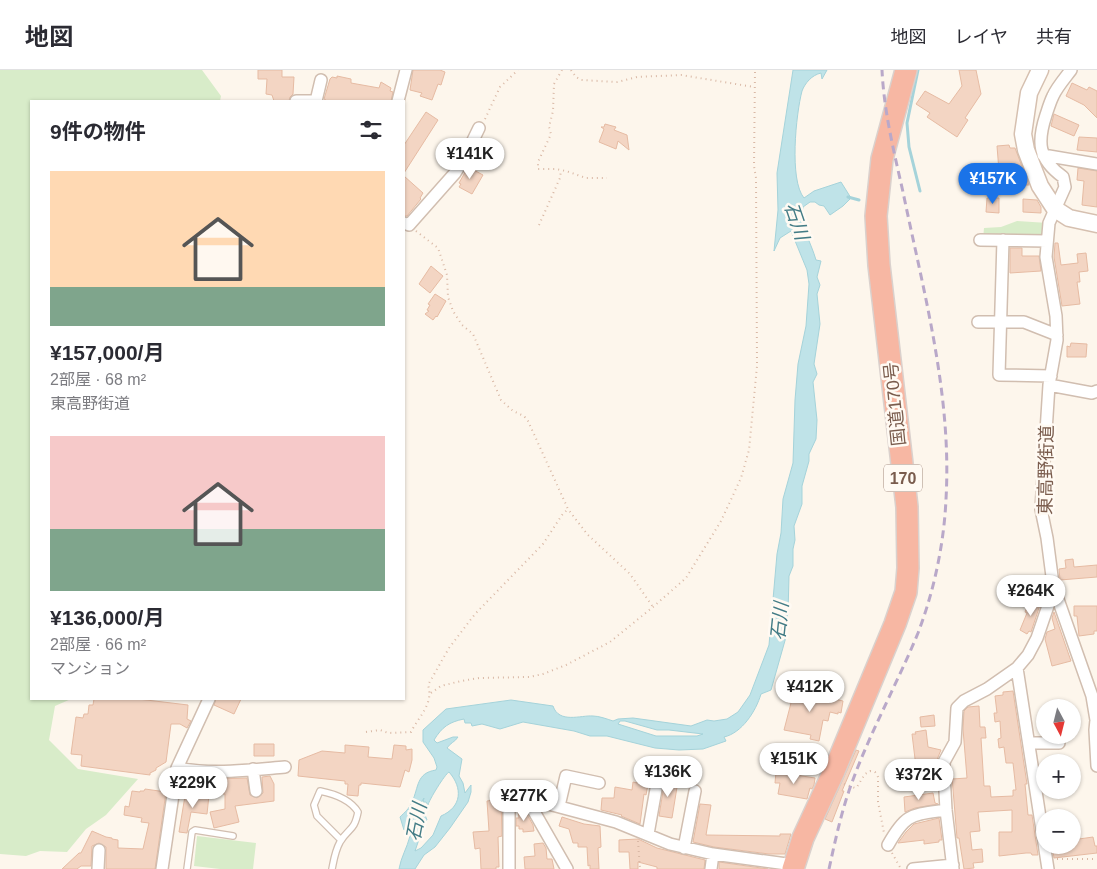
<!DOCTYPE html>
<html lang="ja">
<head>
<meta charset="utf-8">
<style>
  :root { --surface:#fff; --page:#f7f7f7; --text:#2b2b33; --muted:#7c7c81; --line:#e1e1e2; --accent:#1a73e8 }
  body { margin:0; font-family:Arial,"Noto Sans JP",sans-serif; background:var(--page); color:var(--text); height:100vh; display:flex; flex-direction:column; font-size:19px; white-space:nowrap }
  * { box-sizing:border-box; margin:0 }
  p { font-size:16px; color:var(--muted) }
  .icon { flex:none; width:28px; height:28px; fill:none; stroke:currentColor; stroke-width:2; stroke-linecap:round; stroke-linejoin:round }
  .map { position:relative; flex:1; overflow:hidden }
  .panel { position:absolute; left:30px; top:30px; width:375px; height:600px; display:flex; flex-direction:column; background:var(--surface); border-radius:0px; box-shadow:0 1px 4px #0004 }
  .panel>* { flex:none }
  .needle { width:32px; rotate:173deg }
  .tools { position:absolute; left:1036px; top:629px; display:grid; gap:10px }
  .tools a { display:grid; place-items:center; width:45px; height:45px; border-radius:50%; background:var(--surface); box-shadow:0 1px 4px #0004; font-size:25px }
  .price { position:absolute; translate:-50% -42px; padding:0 11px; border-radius:18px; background:#fff; color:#222; font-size:16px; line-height:32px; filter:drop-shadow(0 1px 2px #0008) }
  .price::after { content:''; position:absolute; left:50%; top:30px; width:15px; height:11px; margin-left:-8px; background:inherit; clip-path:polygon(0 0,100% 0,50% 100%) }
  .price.active { background:var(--accent); color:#fff }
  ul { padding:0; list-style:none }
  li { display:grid; align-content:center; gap:10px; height:265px; padding:0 20px }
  li span { display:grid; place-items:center; height:155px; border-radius:0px; color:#555 }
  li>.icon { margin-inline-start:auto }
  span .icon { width:90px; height:90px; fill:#fffc; stroke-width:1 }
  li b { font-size:21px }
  h2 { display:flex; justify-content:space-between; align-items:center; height:60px; padding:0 20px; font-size:21px }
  header { display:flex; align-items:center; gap:30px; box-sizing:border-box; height:70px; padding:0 25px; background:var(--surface); border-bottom:1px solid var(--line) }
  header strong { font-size:24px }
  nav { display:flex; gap:28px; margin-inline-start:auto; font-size:18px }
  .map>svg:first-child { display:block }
</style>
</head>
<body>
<header>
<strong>地図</strong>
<nav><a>地図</a><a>レイヤ</a><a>共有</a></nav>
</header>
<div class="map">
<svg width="1097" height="799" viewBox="0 0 1097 799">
  <rect width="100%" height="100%" fill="#fdf6ec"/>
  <path fill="#d8ecc9" d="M0,0H202L221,26L220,31H31V629H71L55,636L49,670L78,699L138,709L106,745L86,759L67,782L40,781L26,786L0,784Z
    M1017,151L1048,153L1047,170L983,169L984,158L1001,157Z
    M197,766L256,773L253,799H220L194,796Z"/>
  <path fill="#bfe3e8" stroke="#a5d3da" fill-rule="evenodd" d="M793,0H827L822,9L821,3C812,5 805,13 802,21C796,44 789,110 804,128L814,121L841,112L851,128L843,136L830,145L824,136L819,135L815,132H810L803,137C800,157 811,172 816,190L821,191L817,207L820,215L817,224L820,254L814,294L817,304L813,312L817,350L816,369L809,384V391L802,416V434L794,456L795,470L793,479V496L789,506L788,544L785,550L786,567L771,620L761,624C756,641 742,663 724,667L726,671L703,679L679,680L655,678L607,666H590L574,661L523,652L500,659L482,654L472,656L471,653H465L464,649C449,652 442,657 434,670L437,673L453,667H458C455,672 450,673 447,678L462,689L459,706L463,713L465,723L471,715V722L468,732L450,758L435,777L424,785L415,799H399C401,787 407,778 410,766L412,764L410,758L404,760L400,747C405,742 409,739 412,732C419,717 416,703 436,700L437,697L434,688L423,672V660L446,639L511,630L553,636C559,654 581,645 593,646C599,646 607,649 613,651L618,649L633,648L691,656L707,650L714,651L727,649L738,642L750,625L769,575L777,484L781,463L783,429L793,393L795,330L798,294L806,256L809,214L807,200L791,161L780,168L774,181L778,140L777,103ZM620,651H625L657,660H669L703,664L697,666H656L618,654ZM449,702C463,718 462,737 441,746L433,765L421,778L415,781L425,752L427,750L425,745L422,743L420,734L424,728L423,732H426L428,735C429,730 445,704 449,702Z"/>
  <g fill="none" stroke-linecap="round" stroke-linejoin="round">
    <path stroke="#a5d3da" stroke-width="3" d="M918,0L907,53L909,77L920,121
      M848,127L859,130"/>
  </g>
  <path fill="#f3d5c3" stroke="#e6bba3" d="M258,0H282V7H294L293,24L290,27L289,31H274L272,25L266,24L267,9H258Z
    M413,0H440L445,2L441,15L438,14L432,30L420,26L422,23L410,20Z
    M959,0H976L981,24L965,48L968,50L957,67L927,47L930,43L916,34L925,21L949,34L962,16Z
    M337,6L351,9V13L379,18L381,12L391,18L390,21L393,22L391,31H326V30L324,29L330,9L332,7L337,8Z
    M1072,13L1087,20L1089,17L1097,21V48L1084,35L1066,26Z
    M426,42L438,50L404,103V75Z
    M1054,44L1079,55L1074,66L1051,56Z
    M605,54L616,57L614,60L627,65L629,80L618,71L616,79L599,72L604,59L601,57H604Z
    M1079,67L1097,68V82L1077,80Z
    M1009,75L1010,78H1015L1029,115H990V101H999L997,76Z
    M468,97L483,105L472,124L459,117L461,114L459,113Z
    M1078,98L1097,101V137L1082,135L1084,111L1077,110Z
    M404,106L423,123L420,128L421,129L407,146H404Z
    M987,128H999V143L986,142Z
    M1023,129L1037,130L1041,137V143L1023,142Z
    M1055,173H1058L1061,195L1078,193L1077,184L1086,183L1088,201L1079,202L1080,212H1077L1080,234L1062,236L1054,187Z
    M1010,178H1022V186H1039L1041,201L1010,203Z
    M431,196L443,206L430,223L419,214Z
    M435,224L446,231L437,247L436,246L433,250L425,244L429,241L427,240L430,235L428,234Z
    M1071,273L1087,274L1086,287H1067V276L1070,277Z
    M1073,489L1074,497L1097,495V507L1060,510L1059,499L1066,498L1065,490Z
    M1036,529L1041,532L1031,562L1029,561L1027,564L1020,560L1027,543L1025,542L1028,535L1032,537Z
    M1074,536H1097V561H1094V564L1079,566L1077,546H1074Z
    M1054,542L1071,591L1052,596L1045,569L1047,562L1055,559L1052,548Z
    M801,621L843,631L841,643L838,642V644L830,642L828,651L823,650L819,671L810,669L811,665L784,660L791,633L787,632L788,625L800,627Z
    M1013,621L1027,714H1025L1028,745H1032L1038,785H1032L1031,783H1026L999,786V762H1012V740L978,742L980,761L970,762L972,780L982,779L983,792L973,793L974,798L964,799L959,768H957L952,707V709L967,708L963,659L964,641L968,637L979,636L980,657H985L986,668H981L984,716H990L991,727L1013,726V720H1016L1013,693H1006L1004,677L999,678L998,669L1001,668L1000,651L995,652L994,643H997L995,626L1003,625V622Z
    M94,629H138L188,635L187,649L191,651L187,658L180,654H171L166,692L156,698V700L150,703V705L81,696L82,685L71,684L76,647L83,648L84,644H88L89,635H93Z
    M216,629H241L234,644L214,635Z
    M934,645L935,656L921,657L920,647Z
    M926,660L928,677L941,680L936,692L937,716L932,715L933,718L904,713L907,695L916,697L912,664H916L915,662Z
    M254,674H274V686H254Z
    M345,675L369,677L368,687L392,689L394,675L406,676V680L412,679V690L409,702L405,700L400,717L361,713V715H359L358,726L347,725L348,714H345V711L298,706L299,690L322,681L345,683Z
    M856,680L859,681L842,721H844L832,752L825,749Z
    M639,700L653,702L649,715L648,714L646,725L644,724L640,754L621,746L622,745L601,740L602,728H614L615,717L632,720L633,712L637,713Z
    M776,702L815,708L814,715L812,719L810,718L807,729L778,724L780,713H775Z
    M270,706L274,714V731L235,736L239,752L214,758L210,742L225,739V724H216V709L247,708L250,725L257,728L263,723L262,707Z
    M665,709L678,711L672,748L659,746Z
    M145,719L166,722L155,799H106V777L99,773L92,776L91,796H81L77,799H62L79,783H81L92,761L106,767L112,768V769L118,770V778L143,779L149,753L141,752L142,748L124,745L125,736L129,737L132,721L140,722V721H144Z
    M199,723L209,725L207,744L191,742L187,763L179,762L185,726L198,728Z
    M933,723L935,733L938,734L915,738L905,742L904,727Z
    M501,729L502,766L498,767L499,797H496V799H481L480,778L475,779L473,762L489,761L487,731Z
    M700,734L711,735L706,765L780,766V764H791L785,784H769L714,777L693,772Z
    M518,741H525L533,755L534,761L523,762V759H519V756H516V748H519Z
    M562,747L584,754L600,756L601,777L598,778L599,799H590V795L588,796L587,777H578V773H573L569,759L559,756Z
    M939,748L942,770H939V772L924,774V770L898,773L906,762L914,754Z
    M1093,767L1095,776H1097V783L1054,788L1052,775H1072V770Z
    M638,769L657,778L705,790L704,799H657V797L638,792V799H630L629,782H619V770Z
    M543,773L546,778L547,789H552L554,799H525L524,787L535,786L534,774Z
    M719,792L768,799H719Z"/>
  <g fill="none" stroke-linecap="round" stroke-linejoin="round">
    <defs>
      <path id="lane" d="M187,799L192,762L195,760L233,766
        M332,799C334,789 335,781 340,772C349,757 354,762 358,742C350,729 335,724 320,721L314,735L317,746L341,770"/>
      <path id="street" d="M296,31H316L321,10
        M398,31L406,0
        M1043,85L1097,94
        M404,153L409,155L455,103L465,87L479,58
        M980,170L1047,171
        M1003,170L999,305L1051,306
        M978,252H1024L1057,265
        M1049,315L1092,323L1097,321
        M1053,515L1092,626L1096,650L1095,660L1097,696
        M1017,598L1048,799
        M1030,673H1059
        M177,698C212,705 250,700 285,697
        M253,699L256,721
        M528,731L567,799
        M559,736L566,706L599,713
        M648,764L658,708
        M888,775C906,743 911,745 946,740
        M684,778L695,721
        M98,799L99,780
        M162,799L177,698L209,629
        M509,799V733L528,731L541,732L616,752L670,774L713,784L794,795
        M711,799L713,784
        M913,799L953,795
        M953,799L946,740L944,703V692L955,672L957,638L964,631L987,619L1017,598L1028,585L1037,568L1050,530L1053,514L1047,468L1041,439L1049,315L1057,270L1056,246L1046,187L1049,153L1065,117L1063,107C1038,89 1037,72 1046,45C1048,39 1050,32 1053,26C1057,17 1065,8 1071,0"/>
      <path id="secondary" d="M1040,0L1029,23L1023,64L1026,80L1040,116L1055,139L1069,148L1097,154"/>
      <path id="highway" d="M793,799L803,768L834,701L895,554L906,522L908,498L907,437L879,195L876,146L882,89L906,0"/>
    </defs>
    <use href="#lane" stroke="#d1beb0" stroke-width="8"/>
    <use href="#street" stroke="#d1beb0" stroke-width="14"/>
    <use href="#secondary" stroke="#d6c0b0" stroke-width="19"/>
    <use href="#highway" stroke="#dad1cd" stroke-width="24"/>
    <path stroke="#d9b8a5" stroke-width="2" stroke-dasharray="1 4" stroke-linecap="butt" d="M562,0L554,14L553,41L549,57L551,64L538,92V99H556L566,101L586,108H607
      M571,0L576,7L581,10L617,12L637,7L681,5L754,17
      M485,49L500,17L518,0
      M539,155L560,108L561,100
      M416,161L438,178L447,205L448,227L453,241L462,255L473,264L501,330L513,341L524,346L528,351L568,439L587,464L630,504L653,537
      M431,623L441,616L461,611L479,608L529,607L543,604L566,595L610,572L653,537L686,508L721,451L741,408L749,380L757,296L756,108L754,96L755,0
      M366,662L380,660L388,663L411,662C419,646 434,634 428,615L449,578L475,544L543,474L562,445L568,439
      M844,714L855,718L857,717L865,704L870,701L875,702L878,707V732L884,763
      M638,771L640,799
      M892,783L901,799
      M1057,789H1097"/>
    <use href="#lane" stroke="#fff" stroke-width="5.5"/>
    <use href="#street" stroke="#fff" stroke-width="11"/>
    <use href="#secondary" stroke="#fff" stroke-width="16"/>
    <use href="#highway" stroke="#f7b7a3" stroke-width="21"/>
    <path stroke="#b9a8c9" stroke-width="3" stroke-dasharray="8 5" stroke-linecap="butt" d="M829,799C834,776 839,753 846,730C864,673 895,619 918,563C934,521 944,474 946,429C952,325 924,224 903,122C894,82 884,42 882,0"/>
  </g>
  <g text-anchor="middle" stroke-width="5" stroke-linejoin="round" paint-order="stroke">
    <rect fill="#fffaf3" stroke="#a28b7f" stroke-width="1" x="884" y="394.5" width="38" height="27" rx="4"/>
    <g font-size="16" font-weight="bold" fill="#7a5c4d">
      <text x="903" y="414">170</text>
    </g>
    <g font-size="18" fill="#7a5c4d" stroke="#fffaf3">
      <text transform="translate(895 334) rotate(-96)" y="6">国道170号</text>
      <text transform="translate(1046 400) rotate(-89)" y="6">東高野街道</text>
    </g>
    <g font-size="19" font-style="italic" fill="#437c86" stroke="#fffaf3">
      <text transform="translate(797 151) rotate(71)" y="7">石川</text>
      <text transform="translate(779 551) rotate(-84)" y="7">石川</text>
      <text transform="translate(416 752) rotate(-79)" y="7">石川</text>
    </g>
  </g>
</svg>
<div class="tools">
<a><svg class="needle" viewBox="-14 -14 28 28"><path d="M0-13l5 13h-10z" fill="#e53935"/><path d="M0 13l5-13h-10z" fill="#7c7c81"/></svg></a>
<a>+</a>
<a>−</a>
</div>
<b class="price" style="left:470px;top:110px">¥141K</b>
<b class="price active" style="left:993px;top:135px">¥157K</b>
<b class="price" style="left:1031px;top:547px">¥264K</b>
<b class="price" style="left:810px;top:643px">¥412K</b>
<b class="price" style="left:794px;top:715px">¥151K</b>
<b class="price" style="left:668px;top:728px">¥136K</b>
<b class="price" style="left:919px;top:731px">¥372K</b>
<b class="price" style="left:193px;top:739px">¥229K</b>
<b class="price" style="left:524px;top:752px">¥277K</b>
<section class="panel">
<h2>9件の物件<svg class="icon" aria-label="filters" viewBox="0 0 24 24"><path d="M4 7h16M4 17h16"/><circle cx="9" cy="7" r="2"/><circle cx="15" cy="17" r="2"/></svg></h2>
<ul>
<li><span style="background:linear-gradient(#ffd9b3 75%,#7fa58c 0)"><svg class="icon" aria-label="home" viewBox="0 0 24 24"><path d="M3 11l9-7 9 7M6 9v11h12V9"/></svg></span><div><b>¥157,000/月</b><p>2部屋 · 68 m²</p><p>東高野街道</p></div></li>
<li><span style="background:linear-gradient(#f6c9c9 60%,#7fa58c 0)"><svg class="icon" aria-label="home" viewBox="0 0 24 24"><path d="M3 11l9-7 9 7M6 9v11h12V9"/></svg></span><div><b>¥136,000/月</b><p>2部屋 · 66 m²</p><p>マンション</p></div></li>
</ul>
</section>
</div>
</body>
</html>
